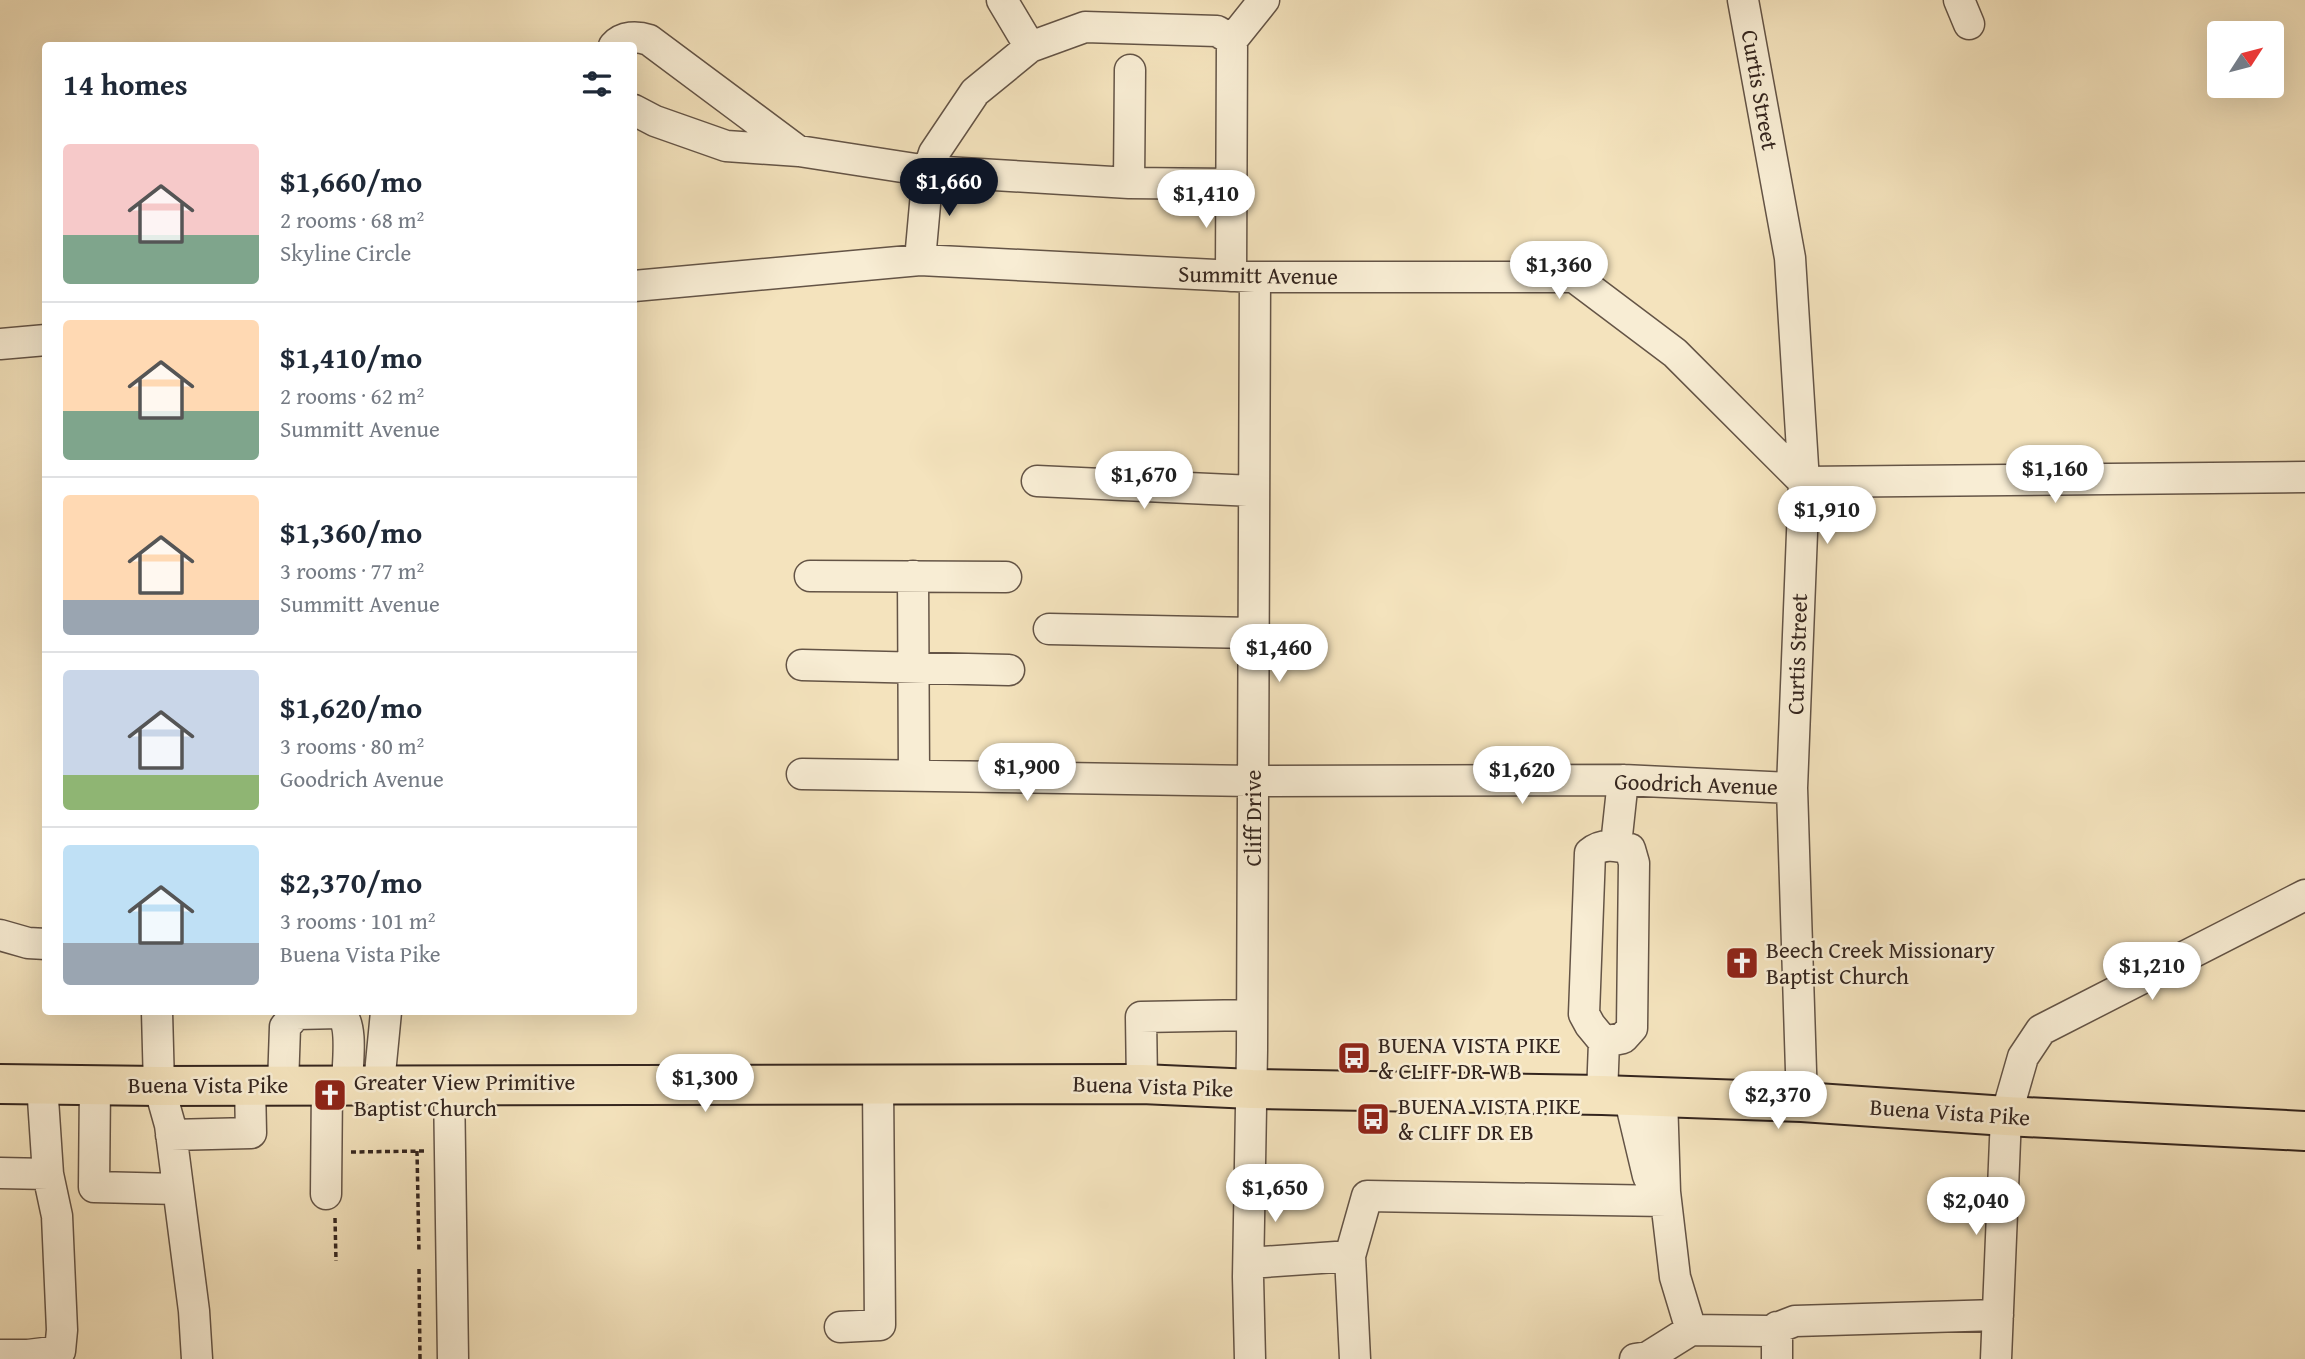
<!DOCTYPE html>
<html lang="en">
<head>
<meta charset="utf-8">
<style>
  :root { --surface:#fff; --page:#f2f2f3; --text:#1f2937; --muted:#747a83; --line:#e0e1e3; --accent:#111827 }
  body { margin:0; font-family:"Gentium Book Plus",serif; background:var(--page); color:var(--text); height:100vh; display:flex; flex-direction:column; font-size:26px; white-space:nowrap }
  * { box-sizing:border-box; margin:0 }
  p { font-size:23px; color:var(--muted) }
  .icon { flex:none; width:38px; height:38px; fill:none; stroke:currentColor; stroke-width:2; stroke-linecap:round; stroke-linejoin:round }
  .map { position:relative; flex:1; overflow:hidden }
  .side { position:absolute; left:42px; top:42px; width:595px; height:973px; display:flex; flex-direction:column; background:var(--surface); border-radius:7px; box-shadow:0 7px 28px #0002 }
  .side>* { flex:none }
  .needle { width:46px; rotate:54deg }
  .fabs { position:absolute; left:2207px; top:21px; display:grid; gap:14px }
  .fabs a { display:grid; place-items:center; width:77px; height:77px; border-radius:7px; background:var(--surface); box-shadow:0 7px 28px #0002; font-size:35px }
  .price { position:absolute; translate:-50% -60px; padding:0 16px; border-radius:24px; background:#fff; color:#222; font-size:23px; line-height:46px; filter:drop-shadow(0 2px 4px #0008) }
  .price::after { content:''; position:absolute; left:50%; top:42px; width:21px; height:16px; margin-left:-10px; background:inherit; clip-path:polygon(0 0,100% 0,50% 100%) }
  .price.on { background:var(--accent); color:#fff }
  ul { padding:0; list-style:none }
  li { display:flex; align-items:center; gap:21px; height:175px; padding:0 21px }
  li+li { border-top:2px solid var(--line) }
  li span { display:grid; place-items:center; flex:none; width:196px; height:140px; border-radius:7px; color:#555 }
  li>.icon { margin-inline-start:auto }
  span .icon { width:84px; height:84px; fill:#fffc; stroke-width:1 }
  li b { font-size:30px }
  h2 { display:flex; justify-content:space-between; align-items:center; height:84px; padding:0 21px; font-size:30px }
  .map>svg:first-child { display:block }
</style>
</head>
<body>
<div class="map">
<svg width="2305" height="1359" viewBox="0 0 2305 1359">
  <rect width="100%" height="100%" fill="#f4e3bd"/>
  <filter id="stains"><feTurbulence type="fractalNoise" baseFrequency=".00286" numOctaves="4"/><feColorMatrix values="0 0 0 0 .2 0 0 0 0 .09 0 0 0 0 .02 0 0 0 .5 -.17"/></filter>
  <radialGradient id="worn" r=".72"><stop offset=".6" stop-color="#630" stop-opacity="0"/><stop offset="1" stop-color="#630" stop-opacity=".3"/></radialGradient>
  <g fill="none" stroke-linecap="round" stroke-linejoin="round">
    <defs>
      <path id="minor" d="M1002,0L1030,47
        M1743,0L1790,258L1804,482L1792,788L1802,1102
        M1959,0L1969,24
        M1232,40L1264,0
        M614,46C623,36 637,36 649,40L798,151
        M634,110L655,121L726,146L799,151L928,171L1129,183L1231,184
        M1129,183L1130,70
        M920,260L928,171L934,153L975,92L1030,47L1085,27L1217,31L1232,40L1231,276
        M634,286L920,260L1255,277H1574L1675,353L1804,482L2305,477
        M0,344L46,340
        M1037,481L1253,491
        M810,576L1006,577
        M913,576L914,775
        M1049,629L1253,633
        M802,665L1009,670
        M802,774L1253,781L1623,780L1792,788
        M1616,845L1623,780
        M0,935L28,943L46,944
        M157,1012L159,1086L170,1125L194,1311L197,1359
        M379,1084L386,1012
        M449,1084L453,1359
        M1142,1084L1141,1017L1252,1015
        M95,1085L94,1187L178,1189
        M283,1085L285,1027L296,1014L340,1013C354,1025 347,1066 347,1085
        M1602,1095L1604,1042L1590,1025L1584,1014L1590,853C1602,843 1615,845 1630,849L1634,863L1632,1028L1623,1038L1604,1042
        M1629,1096L1648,1176L1665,1192L1662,1097
        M171,1135L251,1133L250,1085
        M0,1173L48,1174
        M1665,1192L1675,1277L1691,1330L1769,1331L1795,1321L1998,1315
        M326,1194L327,1085
        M1249,1263L1350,1256
        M840,1327L880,1325L878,1084
        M0,1355H28L60,1351L62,1330L57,1216L48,1174L42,1084
        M1250,1359L1248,1277L1252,1050L1255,277
        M1355,1359L1350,1256L1367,1196L1666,1201
        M1635,1359L1648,1357L1691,1330
        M1777,1359V1327
        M1996,1359L2006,1116L2023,1057L2041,1030L2305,895"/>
      <path id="major" d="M0,1084L159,1086L1142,1084L1252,1089L1602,1095L1802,1102L2006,1116L2305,1131"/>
    </defs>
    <use href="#minor" stroke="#645446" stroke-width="33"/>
    <use href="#major" stroke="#34251e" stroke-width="42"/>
    <path stroke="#34251e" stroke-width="3.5" stroke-dasharray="5 3.5" stroke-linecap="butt" d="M417,1151L419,1253
      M351,1152L427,1151
      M335,1218L336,1261
      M419,1269L420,1359"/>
    <use href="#minor" stroke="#f8edd4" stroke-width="30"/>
    <use href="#major" stroke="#f4e3bd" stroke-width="38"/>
  </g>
  <defs>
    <symbol id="church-square" viewBox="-11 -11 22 22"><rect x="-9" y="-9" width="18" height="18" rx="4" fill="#8f2418" stroke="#f8edd4"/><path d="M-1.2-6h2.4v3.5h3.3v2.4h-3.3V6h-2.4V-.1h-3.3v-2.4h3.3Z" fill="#fff"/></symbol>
    <symbol id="bus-square" viewBox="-11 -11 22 22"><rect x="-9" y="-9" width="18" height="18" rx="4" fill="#8f2418" stroke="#f8edd4"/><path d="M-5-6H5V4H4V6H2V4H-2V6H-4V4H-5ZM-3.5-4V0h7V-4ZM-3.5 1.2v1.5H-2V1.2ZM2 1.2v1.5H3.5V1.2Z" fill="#fff"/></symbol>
  </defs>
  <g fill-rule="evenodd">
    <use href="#church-square" x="1723" y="944" width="38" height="38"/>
    <use href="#bus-square" x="1335" y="1039" width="38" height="38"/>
    <use href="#church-square" x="311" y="1076" width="38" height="38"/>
    <use href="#bus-square" x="1354" y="1100" width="38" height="38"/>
  </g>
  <g text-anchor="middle" stroke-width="5" stroke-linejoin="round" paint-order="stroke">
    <g font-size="23" fill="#34251e" stroke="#f8edd4">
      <text transform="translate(1760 90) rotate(80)" y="8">Curtis Street</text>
      <text transform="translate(1258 275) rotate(1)" y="8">Summitt Avenue</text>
      <text transform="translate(1797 654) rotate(-88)" y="8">Curtis Street</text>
      <text transform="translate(1696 784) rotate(2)" y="8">Goodrich Avenue</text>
      <text transform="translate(1253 818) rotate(-90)" y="8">Cliff Drive</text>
      <text x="208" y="1093">Buena Vista Pike</text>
      <text transform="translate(1153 1086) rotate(2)" y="8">Buena Vista Pike</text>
      <text transform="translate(1950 1112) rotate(4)" y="8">Buena Vista Pike</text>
    </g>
    <g font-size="23" fill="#34251e" stroke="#f8edd4" text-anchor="start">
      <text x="1766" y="958">Beech Creek Missionary<tspan x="1766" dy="26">Baptist Church</tspan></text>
      <text x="1378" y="1053">BUENA VISTA PIKE<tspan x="1378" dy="26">&amp; CLIFF DR WB</tspan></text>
      <text x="354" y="1090">Greater View Primitive<tspan x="354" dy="26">Baptist Church</tspan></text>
      <text x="1398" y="1114">BUENA VISTA PIKE<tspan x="1398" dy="26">&amp; CLIFF DR EB</tspan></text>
    </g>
  </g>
  <rect width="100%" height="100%" filter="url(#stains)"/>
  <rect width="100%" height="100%" fill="url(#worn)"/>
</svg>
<div class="fabs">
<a><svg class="needle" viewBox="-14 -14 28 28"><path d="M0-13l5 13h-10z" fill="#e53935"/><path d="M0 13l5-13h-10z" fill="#747a83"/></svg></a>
</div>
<b class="price on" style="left:949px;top:218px">$1,660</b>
<b class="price" style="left:1206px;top:230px">$1,410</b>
<b class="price" style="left:1559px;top:301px">$1,360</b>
<b class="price" style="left:2055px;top:505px">$1,160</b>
<b class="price" style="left:1144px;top:511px">$1,670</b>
<b class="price" style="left:1827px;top:546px">$1,910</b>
<b class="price" style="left:1279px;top:684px">$1,460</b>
<b class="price" style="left:1027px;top:803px">$1,900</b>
<b class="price" style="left:1522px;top:806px">$1,620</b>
<b class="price" style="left:2152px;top:1002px">$1,210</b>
<b class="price" style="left:705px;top:1114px">$1,300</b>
<b class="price" style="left:1778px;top:1131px">$2,370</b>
<b class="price" style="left:1275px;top:1224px">$1,650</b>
<b class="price" style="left:1976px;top:1237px">$2,040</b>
<section class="side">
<h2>14 homes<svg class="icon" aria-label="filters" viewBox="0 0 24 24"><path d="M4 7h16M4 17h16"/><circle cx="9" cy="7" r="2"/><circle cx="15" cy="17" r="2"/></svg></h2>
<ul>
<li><span style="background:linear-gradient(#f6c9c9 65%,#7fa58c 0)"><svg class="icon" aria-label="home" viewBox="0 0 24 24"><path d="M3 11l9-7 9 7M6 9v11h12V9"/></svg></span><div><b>$1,660/mo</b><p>2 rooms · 68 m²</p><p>Skyline Circle</p></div></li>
<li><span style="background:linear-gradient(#ffd9b3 65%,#7fa58c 0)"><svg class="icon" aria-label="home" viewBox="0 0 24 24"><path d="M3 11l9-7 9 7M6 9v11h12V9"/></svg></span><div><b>$1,410/mo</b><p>2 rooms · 62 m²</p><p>Summitt Avenue</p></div></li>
<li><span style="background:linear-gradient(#ffd9b3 75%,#9aa5b1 0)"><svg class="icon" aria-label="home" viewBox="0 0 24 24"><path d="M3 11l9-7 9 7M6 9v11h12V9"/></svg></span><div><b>$1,360/mo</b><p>3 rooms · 77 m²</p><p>Summitt Avenue</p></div></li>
<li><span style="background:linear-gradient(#c9d6e8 75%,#8fb573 0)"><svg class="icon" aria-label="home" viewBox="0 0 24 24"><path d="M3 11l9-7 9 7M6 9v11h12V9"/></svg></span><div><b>$1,620/mo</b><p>3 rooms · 80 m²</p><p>Goodrich Avenue</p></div></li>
<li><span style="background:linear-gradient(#bfe0f5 70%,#9aa5b1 0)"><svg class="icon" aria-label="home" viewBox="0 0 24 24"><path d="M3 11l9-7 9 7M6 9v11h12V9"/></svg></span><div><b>$2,370/mo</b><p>3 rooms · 101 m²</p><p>Buena Vista Pike</p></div></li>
</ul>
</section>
</div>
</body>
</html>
